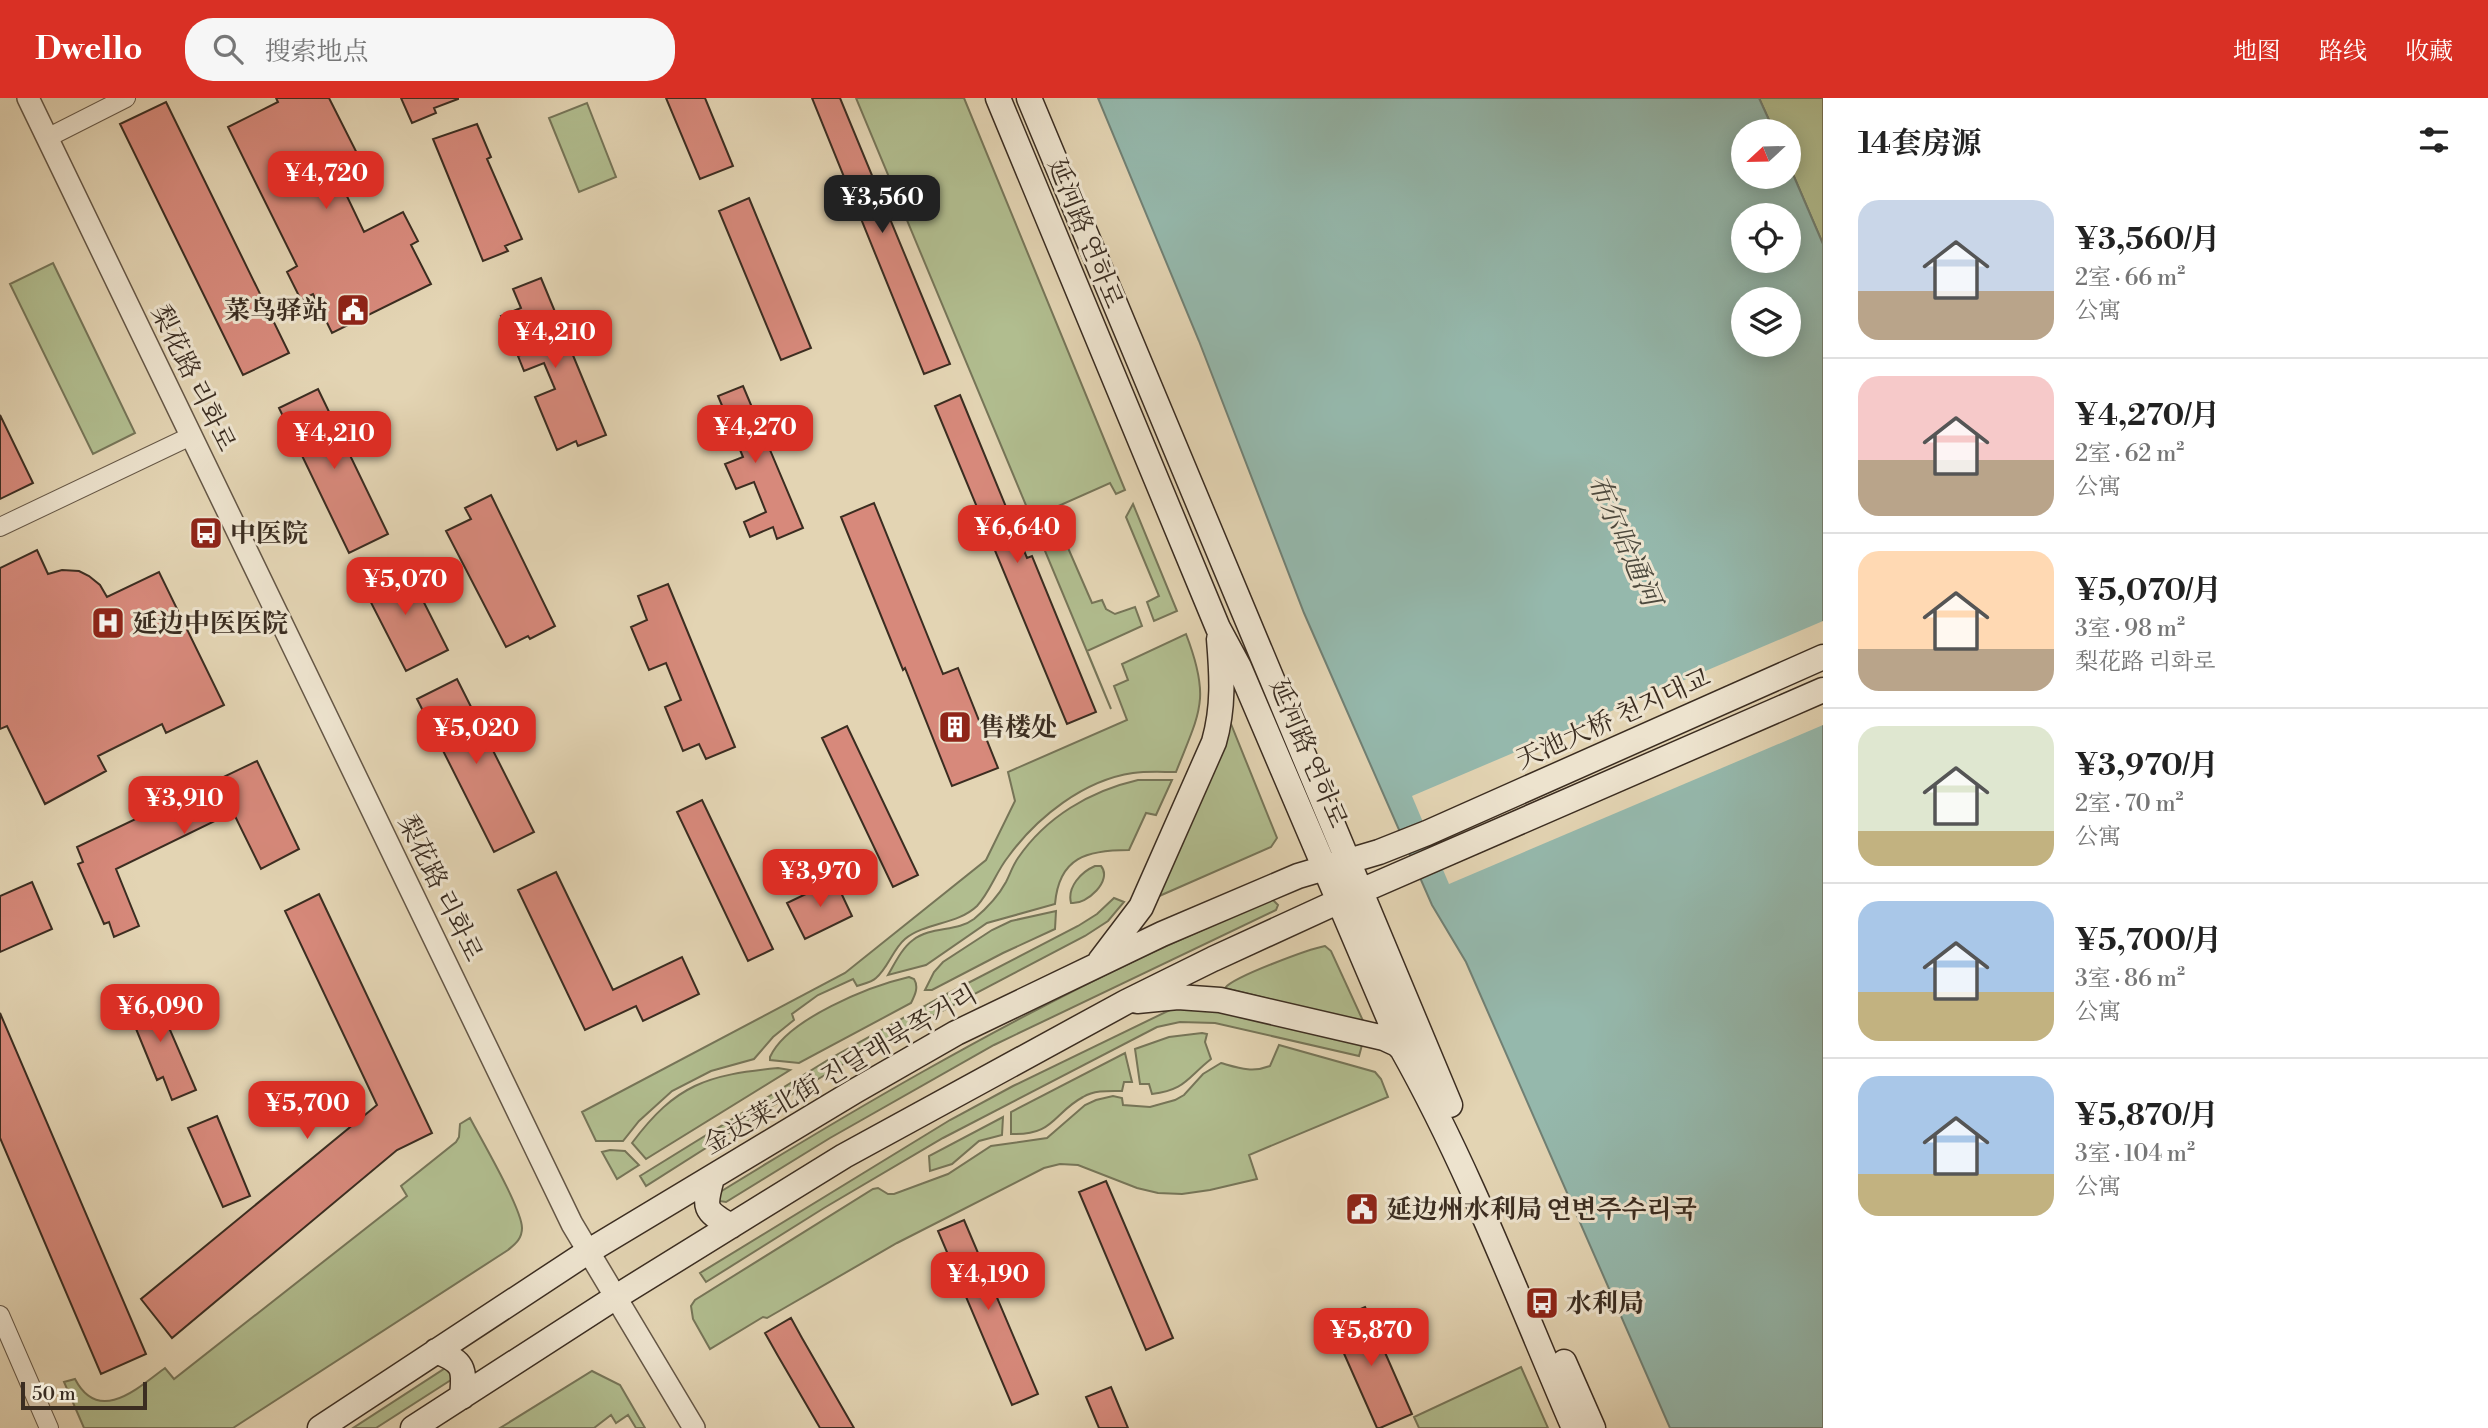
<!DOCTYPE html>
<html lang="zh">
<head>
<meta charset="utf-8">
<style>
  :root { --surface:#fff; --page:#f6f6f6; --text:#222; --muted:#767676; --line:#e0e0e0; --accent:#d93025 }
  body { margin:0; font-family:"Libre Bodoni","Noto Serif SC","Noto Serif KR",serif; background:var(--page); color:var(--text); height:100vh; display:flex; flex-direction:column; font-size:26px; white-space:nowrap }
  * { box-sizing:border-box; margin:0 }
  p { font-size:23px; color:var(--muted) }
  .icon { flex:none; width:38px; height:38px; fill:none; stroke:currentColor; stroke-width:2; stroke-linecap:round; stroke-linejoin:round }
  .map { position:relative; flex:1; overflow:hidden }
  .sheet { display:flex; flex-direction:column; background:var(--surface); width:665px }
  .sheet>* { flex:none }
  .needle { width:46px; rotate:248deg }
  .buttons { position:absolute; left:1731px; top:21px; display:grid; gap:14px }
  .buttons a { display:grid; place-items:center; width:70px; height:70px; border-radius:50%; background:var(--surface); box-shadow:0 4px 18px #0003; font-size:35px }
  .scale { position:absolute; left:21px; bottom:18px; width:126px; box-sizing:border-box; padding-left:7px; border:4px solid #3b2d21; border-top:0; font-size:19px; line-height:24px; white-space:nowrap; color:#3b2d21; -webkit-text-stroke:5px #ede3ce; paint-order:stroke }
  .price { position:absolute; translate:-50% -60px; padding:0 16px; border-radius:14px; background:var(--accent); color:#fff; font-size:23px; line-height:46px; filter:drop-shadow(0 2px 4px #0008) }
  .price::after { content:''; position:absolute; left:50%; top:42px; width:21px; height:16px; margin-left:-10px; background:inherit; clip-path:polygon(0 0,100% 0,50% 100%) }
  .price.on { background:#222; color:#fff }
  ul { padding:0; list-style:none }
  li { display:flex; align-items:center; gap:21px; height:175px; padding:0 35px }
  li+li { border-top:2px solid var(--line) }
  li span { display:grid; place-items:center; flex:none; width:196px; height:140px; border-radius:21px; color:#555 }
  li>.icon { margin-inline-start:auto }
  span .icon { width:84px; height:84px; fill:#fffc; stroke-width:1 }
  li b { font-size:30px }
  h2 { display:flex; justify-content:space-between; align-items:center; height:84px; padding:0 35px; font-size:30px }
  header { display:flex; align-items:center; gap:42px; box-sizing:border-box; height:98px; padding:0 35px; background:var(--accent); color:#fff }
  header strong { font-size:33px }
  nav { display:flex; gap:38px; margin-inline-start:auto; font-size:24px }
  .search { width:490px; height:63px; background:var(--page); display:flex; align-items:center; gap:18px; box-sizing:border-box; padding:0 24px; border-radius:28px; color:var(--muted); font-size:26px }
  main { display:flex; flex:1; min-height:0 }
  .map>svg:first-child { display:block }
</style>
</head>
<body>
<header>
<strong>Dwello</strong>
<div class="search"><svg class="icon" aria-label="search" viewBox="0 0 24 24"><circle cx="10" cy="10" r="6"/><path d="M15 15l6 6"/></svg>搜索地点</div>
<nav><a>地图</a><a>路线</a><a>收藏</a></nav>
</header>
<main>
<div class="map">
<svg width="1823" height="1330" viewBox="0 0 1823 1330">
  <rect width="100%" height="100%" fill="#e3d4b3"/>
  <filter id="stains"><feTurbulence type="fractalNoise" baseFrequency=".00286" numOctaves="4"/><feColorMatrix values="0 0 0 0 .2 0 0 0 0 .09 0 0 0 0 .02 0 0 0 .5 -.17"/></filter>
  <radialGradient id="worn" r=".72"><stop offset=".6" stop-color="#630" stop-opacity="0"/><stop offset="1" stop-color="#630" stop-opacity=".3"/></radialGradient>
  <path fill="#b1bd8f" stroke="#767558" stroke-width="2" d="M856,0H964L1125,392L1116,396L1110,385L1056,409L1063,425L1058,427L1092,505L1102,502L1106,511L1115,516L1135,509L1142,528L1087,553L1111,611Z
    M1759,0H1823V146L1789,67L1788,33H1774Z
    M587,5L616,79L579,94L549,20Z
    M53,165L135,335L93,356L10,186Z
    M1133,406L1177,513L1154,523L1147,504L1159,498L1126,419Z
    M1186,536C1211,601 1200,613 1176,674C1162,674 1147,673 1133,675C1084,682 1037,719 1008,759C996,774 990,794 977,808C957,827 926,824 905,841C893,851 888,870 876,880C872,884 863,886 857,888L853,881L818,897L792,916L794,922L773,939L754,961L711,973L672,993L639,1023L623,1043H596L582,1014L845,875L986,762L1015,703L1008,674L1127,622L1114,588L1128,582L1122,566Z
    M1226,625L1231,626L1277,740L1271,749L1157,799Z
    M1138,682H1172L1156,717L1146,715L1129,752C1087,752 1059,759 1055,806L987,825L926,867L888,877C895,865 902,850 913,842C931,828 957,834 974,821C986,811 999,797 1006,784C1010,776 1013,767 1018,760C1046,719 1090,693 1138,682Z
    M1095,768H1101C1113,782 1087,807 1071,805C1067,789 1081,774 1095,768Z
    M1114,800L1124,804L1108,823L1085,838L864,954L769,1010L646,1088L640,1078L831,960L941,899L1078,828L1097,816Z
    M1272,801L1278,807L1276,812L994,947L830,1040L726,1104L719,1103L720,1094C853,1012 990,932 1132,864C1178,842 1226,822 1272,801Z
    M1056,813L1055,831L1003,855L932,892H925L934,874L943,864L992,832L1011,823Z
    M1325,848L1331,853L1364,925L1225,890C1233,879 1309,851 1325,848Z
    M909,879L914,881C919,889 915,897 911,905L799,965L770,962V959C787,921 870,888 909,879Z
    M1174,910L1218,912L1362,947L1359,958L1215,925L1180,924L1157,929L943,1040L824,1110L706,1184L700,1175L950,1022L1013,988Z
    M1202,935L1207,936L1205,944L1211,961C1186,981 1185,992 1152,996L1149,986H1140L1135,951L1169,939Z
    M1279,947L1375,974L1381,981L1388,999L1249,1057L1257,1081L1210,1092L1182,1096L1158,1095L1137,1090L1078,1067L1060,1066L1044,1070L897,1145L767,1220L763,1219L710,1251L693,1221L691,1208L695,1202L873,1091L878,1090L888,1096H894L948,1076L991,1048L1047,1040L1085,1007L1096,1002L1113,998L1122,1000L1123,1007L1150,1009L1175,1002L1184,997L1203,976L1221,965C1239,970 1252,975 1270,968Z
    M1125,955L1132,984H1124L1122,993C1109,993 1095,992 1083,999C1053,1015 1054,1038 1011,1036V1014Z
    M778,970L790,972L646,1061L632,1045C676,986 707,977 778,970Z
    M1003,1019L1002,1037L979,1043L952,1066L930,1073L929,1058Z
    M470,1020C481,1041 522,1111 522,1130C522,1141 515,1146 508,1152L233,1330H84L64,1284L75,1281C99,1327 138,1290 165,1270L174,1281L407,1098L401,1088L456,1044L459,1039L460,1026Z
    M610,1052L625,1053L639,1067L617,1081L602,1054Z
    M447,1269L454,1280L376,1330H353Z
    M1521,1269L1548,1330H1419L1414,1319Z
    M592,1273L620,1287L645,1330H636L628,1317L616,1325L611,1317L594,1330H500Z"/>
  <path fill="#95b8ac" stroke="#718074" stroke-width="2" fill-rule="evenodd" d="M1098,0H1759L1774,33H1743V79H1788L1789,67L1823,146V1330H1670L1466,864L1432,807L1304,515L1199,243ZM1743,117H1788V163H1743ZM1743,201H1788V247H1743Z"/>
  <path fill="#e3d4b3" d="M1823,523V627L1449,786L1412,698Z"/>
  <path fill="#d7897b" stroke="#3b2d21" stroke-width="2" d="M276,0H329L368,77L343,90L364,134L403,114L418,143L411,147L431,186L332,235L313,196L301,202L287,174L297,168L228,29L278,4Z
    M401,0H458V1L434,10L436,15L412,25Z
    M666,0H705L733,68L700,81Z
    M812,0H840L950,266L924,276Z
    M166,4L289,255L243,277L120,26Z
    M477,26L491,59L487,61L522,141L505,148L508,153L483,163L433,41Z
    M749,100L811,250L781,262L719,113Z
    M541,180L606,337L578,348L576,343L557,352L535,299L555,291L544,265L524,273L518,258L538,250L527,225L508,233L501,218L521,210L513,191Z
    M743,288L803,430L777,441L773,429L750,439L744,424L766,414L754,384L736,391L725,366L743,359L732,332L709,342L703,327L726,317L718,298Z
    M318,291L388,436L349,455L279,310Z
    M960,297L1027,460L1032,458L1096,614L1067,626L935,308Z
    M0,317L33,385L0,401Z
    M491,397L555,528L530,541L528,538L506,549L446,433L471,421L465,410Z
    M874,405L943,576L958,570L998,670L952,688L905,570L903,572L841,419Z
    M37,452L48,476L62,472L79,473L89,478L100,487L107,499L159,474L224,607L166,635L162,626L98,658L106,673L45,706L7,628L0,631V470Z
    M404,465L448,552L406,573L362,487Z
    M668,486L735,649L706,661L699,646L683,653L665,609L681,602L666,565L649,572L631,529L647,522L638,498Z
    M457,581L534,734L494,754L417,601Z
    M847,628L918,777L893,789L822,640Z
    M257,663L299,751L261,771L233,714L116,771L139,828L114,839L109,824L104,826L78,766L83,764L77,749Z
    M702,702L773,851L748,863L677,714Z
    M556,774L613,892L682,859L699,896L643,923L636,908L585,932L518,792Z
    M835,782L852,818L805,841L787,805Z
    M32,784L52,831L0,854V798Z
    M319,796L432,1035L397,1052L172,1240L141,1201L377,1007L285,813Z
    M151,888L196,992L172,1002L163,979L157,982L132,921L137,919L127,898Z
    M0,915L146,1256L101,1276L0,1040Z
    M217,1018L250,1098L223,1109L188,1030Z
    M1106,1083L1173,1240L1146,1252L1079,1094Z
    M964,1122L1038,1296L1012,1307L938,1133Z
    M1365,1209L1412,1316L1380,1330H1377L1330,1224Z
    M791,1220L802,1240L854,1330H820L778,1258L765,1235Z
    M1111,1289L1128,1330H1099L1086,1299Z"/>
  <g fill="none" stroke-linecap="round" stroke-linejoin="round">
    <defs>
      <path id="minor" d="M47,40L126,0
        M0,429L191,338
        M0,1217L49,1330"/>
      <path id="tertiary" d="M28,0L572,1126L694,1330"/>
      <path id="secondary" d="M998,0L1218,530L1239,569L1402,951C1470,1072 1519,1203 1574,1330
        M1029,0L1450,1007
        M1100,863L1141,809L1214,644C1224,609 1222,577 1219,541
        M1137,903L1178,899L1220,902L1384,940L1397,946L1402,951
        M712,1080C704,1110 703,1112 731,1128
        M436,1253C464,1264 465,1270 462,1299
        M1564,1264L1593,1330
        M320,1330L589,1153L855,993L956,935L1162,836L1298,778L1379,754L1427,735L1823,559
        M413,1330L616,1199L844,1058L1126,904L1213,861L1361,793L1823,592"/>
    </defs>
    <use href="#minor" stroke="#655746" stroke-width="20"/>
    <use href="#tertiary" stroke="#655746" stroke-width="24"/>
    <use href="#secondary" stroke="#3b2d21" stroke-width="27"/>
    <use href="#minor" stroke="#ede3ce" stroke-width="18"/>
    <use href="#tertiary" stroke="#ede3ce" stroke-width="21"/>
    <use href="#secondary" stroke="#ede3ce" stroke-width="24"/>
  </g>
  <defs>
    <symbol id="civic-square" viewBox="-11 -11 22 22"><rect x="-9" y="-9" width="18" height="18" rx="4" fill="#8f2418" stroke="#ede3ce"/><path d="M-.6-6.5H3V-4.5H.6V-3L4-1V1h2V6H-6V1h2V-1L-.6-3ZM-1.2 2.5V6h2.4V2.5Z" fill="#fff"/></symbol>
    <symbol id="bus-square" viewBox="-11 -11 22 22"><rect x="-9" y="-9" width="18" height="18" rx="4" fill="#8f2418" stroke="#ede3ce"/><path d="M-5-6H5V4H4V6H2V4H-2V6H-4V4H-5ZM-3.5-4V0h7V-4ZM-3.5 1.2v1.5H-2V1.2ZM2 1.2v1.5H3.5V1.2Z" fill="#fff"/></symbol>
    <symbol id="hospital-square" viewBox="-11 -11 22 22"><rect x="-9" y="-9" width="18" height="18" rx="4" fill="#8f2418" stroke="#ede3ce"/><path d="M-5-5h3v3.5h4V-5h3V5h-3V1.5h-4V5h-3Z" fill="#fff"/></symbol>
    <symbol id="building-square" viewBox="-11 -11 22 22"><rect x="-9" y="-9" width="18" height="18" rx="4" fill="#8f2418" stroke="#ede3ce"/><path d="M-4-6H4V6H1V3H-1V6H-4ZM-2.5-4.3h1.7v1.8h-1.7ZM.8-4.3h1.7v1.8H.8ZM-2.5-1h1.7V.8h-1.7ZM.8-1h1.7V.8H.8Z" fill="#fff"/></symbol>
  </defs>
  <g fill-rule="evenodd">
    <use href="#civic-square" x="334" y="193" width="38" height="38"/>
    <use href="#bus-square" x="187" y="416" width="38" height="38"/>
    <use href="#hospital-square" x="89" y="506" width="38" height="38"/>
    <use href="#building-square" x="936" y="610" width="38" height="38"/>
    <use href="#civic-square" x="1343" y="1092" width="38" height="38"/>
    <use href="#bus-square" x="1523" y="1186" width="38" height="38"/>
  </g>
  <g text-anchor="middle" stroke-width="6" stroke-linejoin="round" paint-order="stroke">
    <g font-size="26" fill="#3b2d21" stroke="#ede3ce">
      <text transform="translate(1086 135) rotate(68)" y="9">延河路 연하로</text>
      <text transform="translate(194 280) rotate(64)" y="9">梨花路 리화로</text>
      <text transform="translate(1613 620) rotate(-24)" y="9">天池大桥 천지대교</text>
      <text transform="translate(1309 655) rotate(67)" y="9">延河路 연하로</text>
      <text transform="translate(441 790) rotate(64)" y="9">梨花路 리화로</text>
      <text transform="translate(840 971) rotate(-30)" y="9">金达莱北街 진달래북쪽거리</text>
    </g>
    <g font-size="26" font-weight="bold" fill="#3b2d21" stroke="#ede3ce" text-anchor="start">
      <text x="328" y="221" text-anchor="end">菜鸟驿站</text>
      <text x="230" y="444">中医院</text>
      <text x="132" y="534">延边中医医院</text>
      <text x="979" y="638">售楼处</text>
      <text x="1386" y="1120">延边州水利局 연변주수리국</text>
      <text x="1566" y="1214">水利局</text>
    </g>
    <g font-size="28" font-style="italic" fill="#4d493d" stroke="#ede3ce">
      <text transform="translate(1625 442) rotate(66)" y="10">布尔哈通河</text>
    </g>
  </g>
  <rect width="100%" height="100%" filter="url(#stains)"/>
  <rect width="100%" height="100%" fill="url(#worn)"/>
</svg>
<div class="buttons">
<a><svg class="needle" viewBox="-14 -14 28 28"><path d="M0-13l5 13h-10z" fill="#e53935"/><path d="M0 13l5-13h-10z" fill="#767676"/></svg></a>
<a><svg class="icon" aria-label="locate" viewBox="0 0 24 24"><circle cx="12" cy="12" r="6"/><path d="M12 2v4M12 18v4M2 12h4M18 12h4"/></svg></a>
<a><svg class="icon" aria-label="layers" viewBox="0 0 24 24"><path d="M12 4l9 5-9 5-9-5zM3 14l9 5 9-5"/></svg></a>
</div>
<div class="scale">50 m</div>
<b class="price" style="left:326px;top:113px">¥4,720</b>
<b class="price on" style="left:882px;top:137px">¥3,560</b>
<b class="price" style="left:555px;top:272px">¥4,210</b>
<b class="price" style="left:755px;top:367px">¥4,270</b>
<b class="price" style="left:334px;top:373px">¥4,210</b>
<b class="price" style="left:1017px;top:467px">¥6,640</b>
<b class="price" style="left:405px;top:519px">¥5,070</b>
<b class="price" style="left:476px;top:668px">¥5,020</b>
<b class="price" style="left:184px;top:738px">¥3,910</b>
<b class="price" style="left:820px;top:811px">¥3,970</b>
<b class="price" style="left:160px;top:946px">¥6,090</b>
<b class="price" style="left:307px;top:1043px">¥5,700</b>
<b class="price" style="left:988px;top:1214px">¥4,190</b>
<b class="price" style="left:1371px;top:1270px">¥5,870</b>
</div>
<section class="sheet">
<h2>14套房源<svg class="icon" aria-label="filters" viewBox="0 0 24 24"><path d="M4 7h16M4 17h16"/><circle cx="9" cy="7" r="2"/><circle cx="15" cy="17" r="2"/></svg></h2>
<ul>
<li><span style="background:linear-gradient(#c9d6e8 65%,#b9a48a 0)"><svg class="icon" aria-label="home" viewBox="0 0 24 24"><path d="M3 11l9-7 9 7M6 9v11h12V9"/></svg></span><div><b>¥3,560/月</b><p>2室 · 66 m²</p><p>公寓</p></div></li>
<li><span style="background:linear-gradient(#f6c9c9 60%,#b9a48a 0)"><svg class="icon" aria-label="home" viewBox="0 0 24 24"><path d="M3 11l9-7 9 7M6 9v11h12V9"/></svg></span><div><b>¥4,270/月</b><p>2室 · 62 m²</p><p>公寓</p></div></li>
<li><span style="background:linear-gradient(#ffd9b3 70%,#b9a48a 0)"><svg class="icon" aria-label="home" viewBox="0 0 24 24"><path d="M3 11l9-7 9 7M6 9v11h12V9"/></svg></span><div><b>¥5,070/月</b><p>3室 · 98 m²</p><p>梨花路 리화로</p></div></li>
<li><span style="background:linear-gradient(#dfe7d0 75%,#c2b280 0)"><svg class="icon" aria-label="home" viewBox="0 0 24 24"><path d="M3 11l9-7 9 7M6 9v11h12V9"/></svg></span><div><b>¥3,970/月</b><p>2室 · 70 m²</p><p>公寓</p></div></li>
<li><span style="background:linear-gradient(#a9c7e8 65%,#c2b280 0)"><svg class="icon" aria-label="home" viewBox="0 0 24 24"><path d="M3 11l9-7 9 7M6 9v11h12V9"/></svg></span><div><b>¥5,700/月</b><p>3室 · 86 m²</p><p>公寓</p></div></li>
<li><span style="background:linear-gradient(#a9c7e8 70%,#c2b280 0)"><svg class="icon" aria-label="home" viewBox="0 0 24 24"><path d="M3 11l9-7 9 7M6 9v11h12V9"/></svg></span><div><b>¥5,870/月</b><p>3室 · 104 m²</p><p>公寓</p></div></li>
</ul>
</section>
</main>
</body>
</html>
